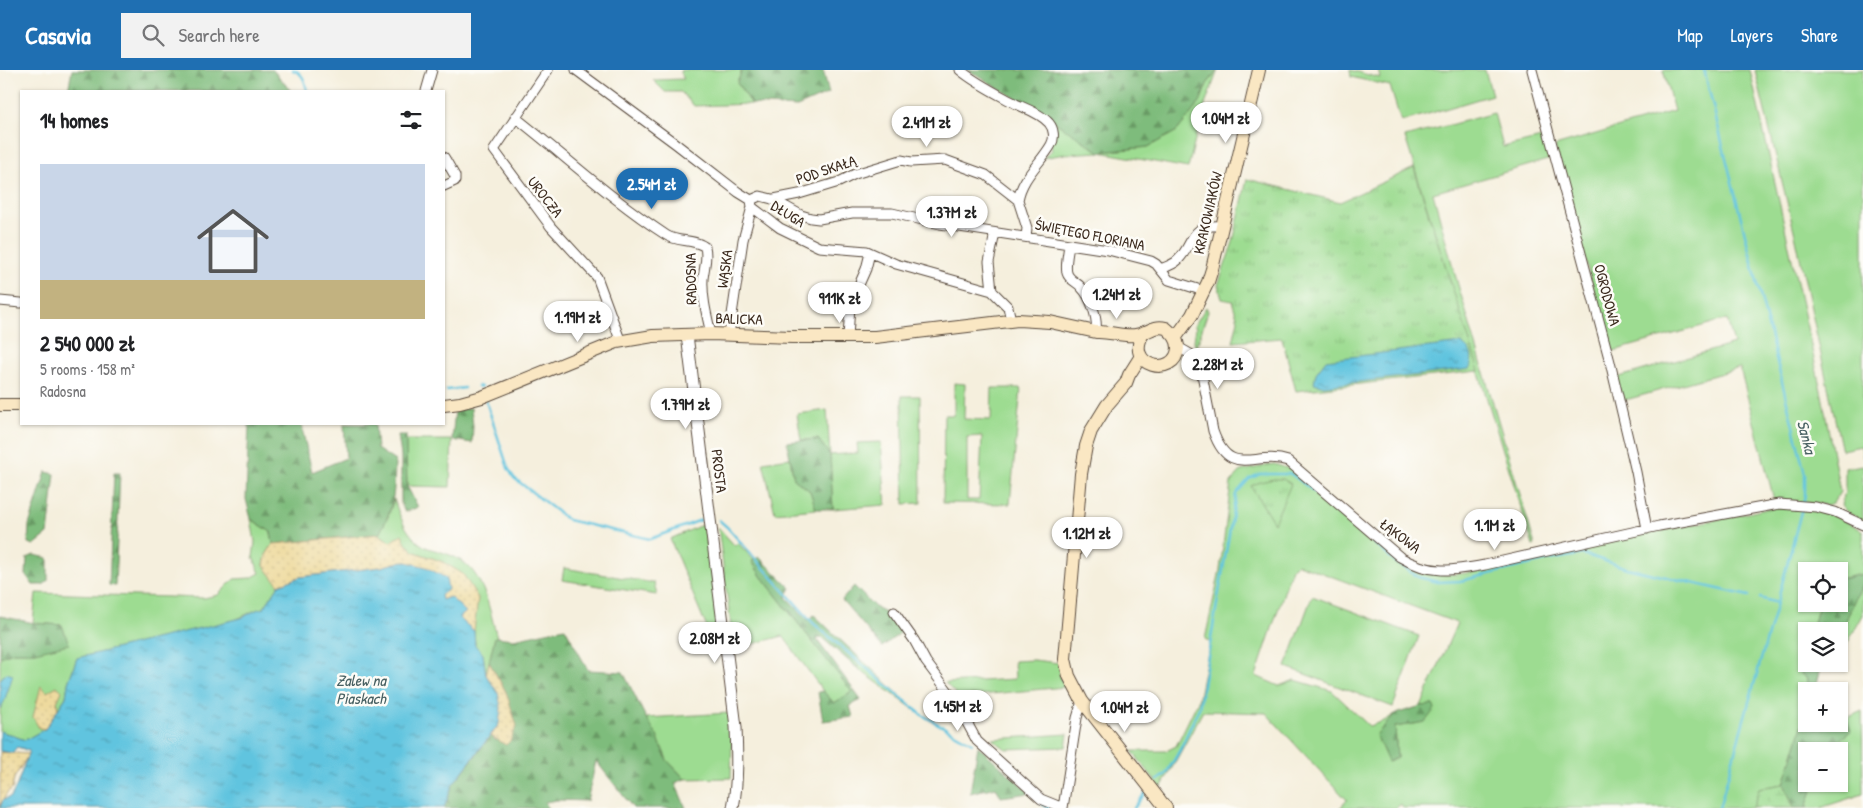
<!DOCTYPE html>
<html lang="en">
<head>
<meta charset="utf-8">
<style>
  :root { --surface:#fff; --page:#f2f2f2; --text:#202124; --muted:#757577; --accent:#1f6fb2 }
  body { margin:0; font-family:"Patrick Hand",sans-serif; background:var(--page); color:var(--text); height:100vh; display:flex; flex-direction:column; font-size:19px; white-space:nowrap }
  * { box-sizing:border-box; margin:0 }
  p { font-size:16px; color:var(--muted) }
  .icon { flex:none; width:28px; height:28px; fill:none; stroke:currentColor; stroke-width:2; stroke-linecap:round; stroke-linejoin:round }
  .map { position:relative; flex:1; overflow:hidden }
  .panel { position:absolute; left:20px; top:20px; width:425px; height:335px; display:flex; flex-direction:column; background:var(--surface); border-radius:0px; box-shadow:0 1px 4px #0004 }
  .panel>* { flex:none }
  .buttons { position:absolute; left:1798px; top:492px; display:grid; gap:10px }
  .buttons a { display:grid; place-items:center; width:50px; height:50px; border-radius:0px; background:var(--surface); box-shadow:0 1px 4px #0004; font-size:25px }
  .price { position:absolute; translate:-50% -42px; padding:0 11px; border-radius:18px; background:#fff; color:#222; font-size:16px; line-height:32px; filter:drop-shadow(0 1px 2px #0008) }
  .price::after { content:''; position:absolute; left:50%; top:30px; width:15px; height:11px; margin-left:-8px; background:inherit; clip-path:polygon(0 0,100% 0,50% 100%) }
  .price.on { background:var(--accent); color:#fff }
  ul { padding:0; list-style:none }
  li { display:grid; align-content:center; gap:10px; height:265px; padding:0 20px }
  li span { display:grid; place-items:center; height:155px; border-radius:0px; color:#555 }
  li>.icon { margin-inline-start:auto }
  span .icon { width:90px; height:90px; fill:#fffc; stroke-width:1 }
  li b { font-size:21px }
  h2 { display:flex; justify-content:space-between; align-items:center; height:60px; padding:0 20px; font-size:21px }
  header { display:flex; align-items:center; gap:30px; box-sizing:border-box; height:70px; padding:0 25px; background:var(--accent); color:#fff }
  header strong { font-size:24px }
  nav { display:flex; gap:28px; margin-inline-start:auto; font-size:18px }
  .search { width:350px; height:45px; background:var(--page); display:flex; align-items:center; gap:12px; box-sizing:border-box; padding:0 18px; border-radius:0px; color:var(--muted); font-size:19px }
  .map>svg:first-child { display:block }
</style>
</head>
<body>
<header>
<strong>Casavia</strong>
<div class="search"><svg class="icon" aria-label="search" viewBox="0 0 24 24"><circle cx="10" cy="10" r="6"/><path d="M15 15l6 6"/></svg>Search here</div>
<nav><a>Map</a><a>Layers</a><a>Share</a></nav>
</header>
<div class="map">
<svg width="1863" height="738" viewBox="0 0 1863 738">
  <defs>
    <pattern id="forest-firs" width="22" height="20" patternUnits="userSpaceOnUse" patternTransform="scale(1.25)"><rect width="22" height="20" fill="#7ebc7b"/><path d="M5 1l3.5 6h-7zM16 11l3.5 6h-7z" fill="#689964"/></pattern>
    <pattern id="wetland-marsh" width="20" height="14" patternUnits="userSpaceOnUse" patternTransform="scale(1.25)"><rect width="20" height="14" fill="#9ddc91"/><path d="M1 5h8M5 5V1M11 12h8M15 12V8" fill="none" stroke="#88bd7d"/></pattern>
    <pattern id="sand-dots" width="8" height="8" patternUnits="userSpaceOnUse" patternTransform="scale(1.25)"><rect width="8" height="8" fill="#eeda9e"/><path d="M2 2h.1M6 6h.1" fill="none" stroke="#cdbb88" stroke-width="1.8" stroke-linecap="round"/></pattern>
    <pattern id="park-tufts" width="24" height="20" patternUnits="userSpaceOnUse" patternTransform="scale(1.25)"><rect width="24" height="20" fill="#9ddc91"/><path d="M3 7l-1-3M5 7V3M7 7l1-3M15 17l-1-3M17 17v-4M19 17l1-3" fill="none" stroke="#88bd7d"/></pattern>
    <pattern id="water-ripples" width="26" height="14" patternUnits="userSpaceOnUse" patternTransform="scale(1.25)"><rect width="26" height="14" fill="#61c4df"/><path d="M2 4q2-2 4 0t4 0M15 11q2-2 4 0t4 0" fill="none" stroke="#519fb4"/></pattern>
  </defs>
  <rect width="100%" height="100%" fill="#fdfcf7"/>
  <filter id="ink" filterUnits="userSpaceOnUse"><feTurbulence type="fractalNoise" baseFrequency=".02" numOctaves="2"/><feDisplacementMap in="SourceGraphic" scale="10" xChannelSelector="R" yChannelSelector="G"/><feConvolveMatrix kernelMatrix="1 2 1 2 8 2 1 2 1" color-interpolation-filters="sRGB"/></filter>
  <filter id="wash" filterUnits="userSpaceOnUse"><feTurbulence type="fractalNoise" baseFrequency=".0096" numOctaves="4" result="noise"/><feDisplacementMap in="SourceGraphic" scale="20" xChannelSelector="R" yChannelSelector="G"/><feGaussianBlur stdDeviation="1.12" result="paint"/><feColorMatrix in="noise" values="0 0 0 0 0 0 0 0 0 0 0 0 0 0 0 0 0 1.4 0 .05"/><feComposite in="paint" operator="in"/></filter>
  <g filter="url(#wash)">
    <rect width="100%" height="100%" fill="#f5efdd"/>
    <path fill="#9ddc91" stroke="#6c8358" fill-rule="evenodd" d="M682,0H742L737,13L752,34L694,36L681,22H665L653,10L684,9L680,2Z
      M1218,0L1202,43L1188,98L1100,82L1065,84L1043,88L1052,80L1047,47L1100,82L1148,77L1177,61L1200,32L1207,14Z
      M1350,0L1380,8L1378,0H1485L1492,25L1401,52L1390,16L1351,7Z
      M1663,0H1750L1822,325L1840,422L1833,433L1827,435L1785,430H1774L1740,298L1622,331L1616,308L1734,274L1727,249L1610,282L1555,76L1674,41Z
      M1755,0H1863V387L1861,376L1842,380L1841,377L1796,169Z
      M1494,43L1503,77L1546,67L1551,89L1433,123L1454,201L1535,475L1533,476L1405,67Z
      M1206,237L1208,241L1196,278L1194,271L1196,257L1194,256Z
      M954,313L965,314L964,349L991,350L992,318H1021L1010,434L943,433L944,345H954ZM982,366L979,430H967V367Z
      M902,326H920L921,433L904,434Z
      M827,340L830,385L858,383L857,373L881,372L886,435L833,439L830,385L818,369L801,370L797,344Z
      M405,370H452L450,417L407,416Z
      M790,388L794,409L810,421L816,439L775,443L763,392Z
      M1274,394L1293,400L1306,410L1405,495C1422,503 1438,505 1457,504C1501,500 1542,486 1584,477C1646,463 1709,452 1771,438C1810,436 1830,441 1863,461V504L1839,509V501H1806V534H1819L1812,561H1806V582L1801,604L1807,609L1803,653L1784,714L1759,718L1753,738H1403L1401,734L1396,738H1340L1347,730L1266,643L1203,641L1161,718L1132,681H1166L1176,676L1198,631L1210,572L1205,569L1220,500L1231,412L1241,401ZM1298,494L1457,553L1421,636L1433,635L1424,652L1395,657L1397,688L1389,692L1376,665L1395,644L1384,651L1369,656L1332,621L1295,610L1279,616L1256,606L1292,498Z
      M1863,395V451L1847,442L1841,435L1845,422V398Z
      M394,429C400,448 409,472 431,479C442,482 453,485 463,492C485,507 490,543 497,567H495L486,605L483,584L475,575L474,561L443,492L415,482L406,474L390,472L379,464L388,447Z
      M251,449L271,462L273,474L266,485L264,495L279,515L264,538C253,539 243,548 231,551L77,588L68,613L66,627L58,639L57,632L41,616L39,658L45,659L25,670L0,661V639L10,615L6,603L0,610V587L13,582H35L62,555L33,553L36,523L204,528L218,525L234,509L251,508L260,503L253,487L255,472Z
      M704,454L720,556L707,558L670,469Z
      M718,457L735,476L738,473L754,490L752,492L761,506L852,622L834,633L823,621L783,566L734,579Z
      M564,498L654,513L657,525L562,510Z
      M1863,518V545L1839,588L1838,561L1843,558L1856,526Z
      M1312,526L1419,566L1393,637L1286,597Z
      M1033,590L1059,593L1060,607L1065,617L959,627L945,613L1015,609L1014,591Z
      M863,591L919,643L857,598Z
      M1862,641L1863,724L1820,738H1806L1814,714H1839V681H1825L1850,661L1847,648Z
      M729,643L732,667L731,708L685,709L667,690L657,666L646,648Z
      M1068,664L1066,677L1006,679L992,669Z"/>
    <path fill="url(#forest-firs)" stroke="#5c734c" d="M72,0H273L291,21H68Z
      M742,0H823L829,23L797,37L752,34L737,13Z
      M968,0H1218L1207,14L1200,32L1177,61L1148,77L1100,82L1047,47Z
      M471,338L473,356L472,373L452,370L455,340Z
      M249,354H301L312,402L346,388L344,354H375L377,379L395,391C394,424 395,435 379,464L273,474L271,462L251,449L246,429Z
      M398,365H406L407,416L418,437L405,442L401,434V386Z
      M818,369L830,385L833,439H816L810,421L794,409L787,372Z
      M46,402L55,404L48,464L34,475L28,473L29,455Z
      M114,403H120L115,516L109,515Z
      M34,485L48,488V511L43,515H33L26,505L27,488Z
      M759,487L791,518L786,527L808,550L814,545L863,591L857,598L821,567L817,570L861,630L850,636L853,647L823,651L818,622L823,621L834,633L852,622L761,506L752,491Z
      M1863,504V518L1856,526L1843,558L1838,561H1812L1819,534H1839V509Z
      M854,516L875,537L893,546L903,561L882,577L842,530Z
      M0,546L34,553L62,555L69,574L35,582H13L0,587Z
      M565,558L588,600L623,602L646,648L657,666L667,690L685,709L675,713L686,738H633L596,691L587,731L557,730L545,732L548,738H444L453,714L491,666L496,671L506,622L489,592L495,567L514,569Z
      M1806,582V594H1822L1815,621H1806V654H1815V659L1831,654H1839V651L1847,648L1851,661L1825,681H1806V714H1814L1806,738H1794L1784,714L1803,653L1807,609L1801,604Z
      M1433,635L1435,639L1425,652L1395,657L1397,688L1388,692L1376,665L1395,644L1421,636Z
      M978,676L1030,723L1001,727L996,717L970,723Z"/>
    <path fill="url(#wetland-marsh)" stroke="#6c8358" d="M1784,714L1794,738H1753L1759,718Z"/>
    <path fill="url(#sand-dots)" stroke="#94825e" d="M379,464L390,472L402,464L406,474L415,482L443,492L463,504L478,528L474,561L459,548L466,542L450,527L442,530L441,525L403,491L381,497L300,507L279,515L264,496L266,485L273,474Z
      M489,592L506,622L517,656L510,671L506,675L491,666L499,654L486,605Z
      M41,616L47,622L57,616L62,621L57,632L58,639L45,659L39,658L33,647Z
      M0,682L29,684L14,708L12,719L7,723L0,736Z"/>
    <path fill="url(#park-tufts)" stroke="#6c8358" d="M1414,98L1479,301L1296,321L1282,268L1233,272L1238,250L1232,231L1222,229L1218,215L1233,172L1247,109L1340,132Z
      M1274,409H1283L1291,414L1274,453L1251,416L1260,412Z"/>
    <path fill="url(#water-ripples)" stroke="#4e777e" d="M1461,273C1473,282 1473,285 1470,299L1324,316L1314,313L1316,303L1326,290Z
      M403,491L426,497L446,508L448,520L441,525L442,530L450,527L466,542L459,548L474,561L475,575L483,584L486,605L498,623L501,638L499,654L453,714L444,738H0L3,730L11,727L17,715L29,681L17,677L12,683L0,681V661L25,670L45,659L66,627L68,613L77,588L241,548C249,545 254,539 264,538L279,515L300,507L381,497Z
      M6,603L13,605L4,632L0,639V610Z"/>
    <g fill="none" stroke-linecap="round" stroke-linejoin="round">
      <path stroke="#61c4df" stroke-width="2.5" d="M293,0C303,3 305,11 307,21
        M1704,0L1805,404V425L1803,433
        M478,316L481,317
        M447,320L464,318
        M486,331L508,398L514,408L568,450L650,469L701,450
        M719,450L727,457L813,553L922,645L972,673
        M1760,528L1777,533
        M1158,710L1166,704L1180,680L1199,638L1236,424L1249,409L1260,404H1291L1333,436L1393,490L1418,507L1438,512L1460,511L1544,491L1583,484L1627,498L1749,526
        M1041,733L1049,738
        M1134,738L1146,722
        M1719,738L1777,533L1802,438"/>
    </g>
  </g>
  <g filter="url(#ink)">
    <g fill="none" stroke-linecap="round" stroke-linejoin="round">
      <defs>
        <path id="minor" d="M548,0L494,80L551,157L597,207L619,267L617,272
          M576,0L676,74L738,122L751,130L752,137L780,158L819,177L867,181L896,194L992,221L1008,237L1011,250
          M960,0C977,14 996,23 1016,34C1027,39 1041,44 1049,53C1054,59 1055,68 1051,75C1040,94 1022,107 1018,130
          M1532,0L1610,292L1636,402L1647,459
          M426,21L432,0
          M515,47C565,86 612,130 666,165C678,173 693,168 705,177C708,188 704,197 703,209C702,228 707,246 711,264
          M444,87L455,106V111L444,116
          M774,129L799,124L839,112L855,104L901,90L911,92L945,90L986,105L1018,130L1027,158L1026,167
          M751,130L760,126L772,129L801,145L811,148L819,149L852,143H892L940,154L1108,180L1151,191L1156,194L1169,210L1204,221
          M1069,175C1068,183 1065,195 1067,203C1069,210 1077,212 1081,217C1091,227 1098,248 1096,262
          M1160,199C1166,197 1173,195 1178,190C1195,173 1188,154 1222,156
          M992,221L989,192L995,163
          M0,231L21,233
          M729,265L743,170L752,137
          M848,268L850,235L866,199L870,183
          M1178,277L1199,289L1213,361C1230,410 1255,380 1288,391L1400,487C1430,505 1452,501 1485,495L1659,456L1779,434L1816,437L1835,442L1863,455
          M894,542L914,570L926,592L954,629L977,671L1041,729L1063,738
          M1063,738L1077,648L1082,631"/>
        <path id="tertiary" d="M687,265L736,657C737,684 738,711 733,738"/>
        <path id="secondary" d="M1176,267L1192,245L1208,212L1212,199L1259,0
          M1141,286L1129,305L1126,313L1107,335L1091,361L1086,376L1081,404L1065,589L1069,606L1082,631L1166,738
          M0,335H21
          M444,335L460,333L482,327L617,272L653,266L711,264L792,267H875L1018,250L1050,252L1096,262C1109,261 1123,267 1136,265C1149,263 1152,255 1166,258C1173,264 1178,269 1178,278C1176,309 1122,297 1144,262"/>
      </defs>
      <use href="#minor" stroke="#57483b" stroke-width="11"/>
      <use href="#tertiary" stroke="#57483b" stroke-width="13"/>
      <use href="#secondary" stroke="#57483b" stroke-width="14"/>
      <use href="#minor" stroke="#fff" stroke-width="9"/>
      <use href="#tertiary" stroke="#fff" stroke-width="11"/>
      <use href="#secondary" stroke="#fae7c3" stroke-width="12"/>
    </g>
  </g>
  <g text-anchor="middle" stroke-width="5" stroke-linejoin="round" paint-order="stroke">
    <g font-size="15" fill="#3b2a1e" stroke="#fdfcf7">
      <text transform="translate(826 100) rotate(-19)" y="5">POD SKAŁĄ</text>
      <text transform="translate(545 127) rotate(52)" y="5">UROCZA</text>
      <text transform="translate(1208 143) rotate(-77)" y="5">KRAKOWIAKÓW</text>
      <text transform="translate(788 144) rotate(32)" y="5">DŁUGA</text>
      <text transform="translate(1090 165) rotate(11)" y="5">ŚWIĘTEGO FLORIANA</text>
      <text transform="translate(725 199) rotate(-82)" y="5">WĄSKA</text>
      <text transform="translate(691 209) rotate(-91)" y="5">RADOSNA</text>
      <text transform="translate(1607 225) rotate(75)" y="5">OGRODOWA</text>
      <text transform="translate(739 249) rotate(2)" y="5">BALICKA</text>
      <text transform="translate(719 401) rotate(83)" y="5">PROSTA</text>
      <text transform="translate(1400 466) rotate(37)" y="5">ŁĄKOWA</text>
    </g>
    <g font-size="16" font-style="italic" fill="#486062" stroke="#fdfcf7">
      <text transform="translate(1807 367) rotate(76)" y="6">Sanka</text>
      <text x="361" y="616">Zalew na<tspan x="361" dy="18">Piaskach</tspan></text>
    </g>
  </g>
</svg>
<div class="buttons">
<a><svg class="icon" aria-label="locate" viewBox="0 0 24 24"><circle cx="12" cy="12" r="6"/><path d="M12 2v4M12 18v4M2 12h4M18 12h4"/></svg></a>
<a><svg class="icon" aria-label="layers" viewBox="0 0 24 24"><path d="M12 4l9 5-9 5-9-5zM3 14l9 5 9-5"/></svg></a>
<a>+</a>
<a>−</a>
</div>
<b class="price" style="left:1226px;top:74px">1.04M zł</b>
<b class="price" style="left:927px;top:78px">2.41M zł</b>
<b class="price on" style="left:652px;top:140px">2.54M zł</b>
<b class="price" style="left:952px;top:168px">1.37M zł</b>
<b class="price" style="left:1117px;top:250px">1.24M zł</b>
<b class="price" style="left:840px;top:254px">911K zł</b>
<b class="price" style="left:578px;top:273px">1.19M zł</b>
<b class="price" style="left:1218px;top:320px">2.28M zł</b>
<b class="price" style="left:686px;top:360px">1.79M zł</b>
<b class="price" style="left:1495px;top:481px">1.1M zł</b>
<b class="price" style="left:1087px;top:489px">1.12M zł</b>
<b class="price" style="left:715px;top:594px">2.08M zł</b>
<b class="price" style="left:958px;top:662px">1.45M zł</b>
<b class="price" style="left:1125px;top:663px">1.04M zł</b>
<section class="panel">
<h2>14 homes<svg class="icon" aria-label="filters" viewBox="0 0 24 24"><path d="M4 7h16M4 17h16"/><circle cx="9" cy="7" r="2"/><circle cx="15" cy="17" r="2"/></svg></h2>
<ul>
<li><span style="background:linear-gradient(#c9d6e8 75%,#c2b280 0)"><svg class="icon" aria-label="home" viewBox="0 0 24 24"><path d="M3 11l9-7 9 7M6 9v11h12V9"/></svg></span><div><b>2 540 000 zł</b><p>5 rooms · 158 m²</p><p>Radosna</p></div></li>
</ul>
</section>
</div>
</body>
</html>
